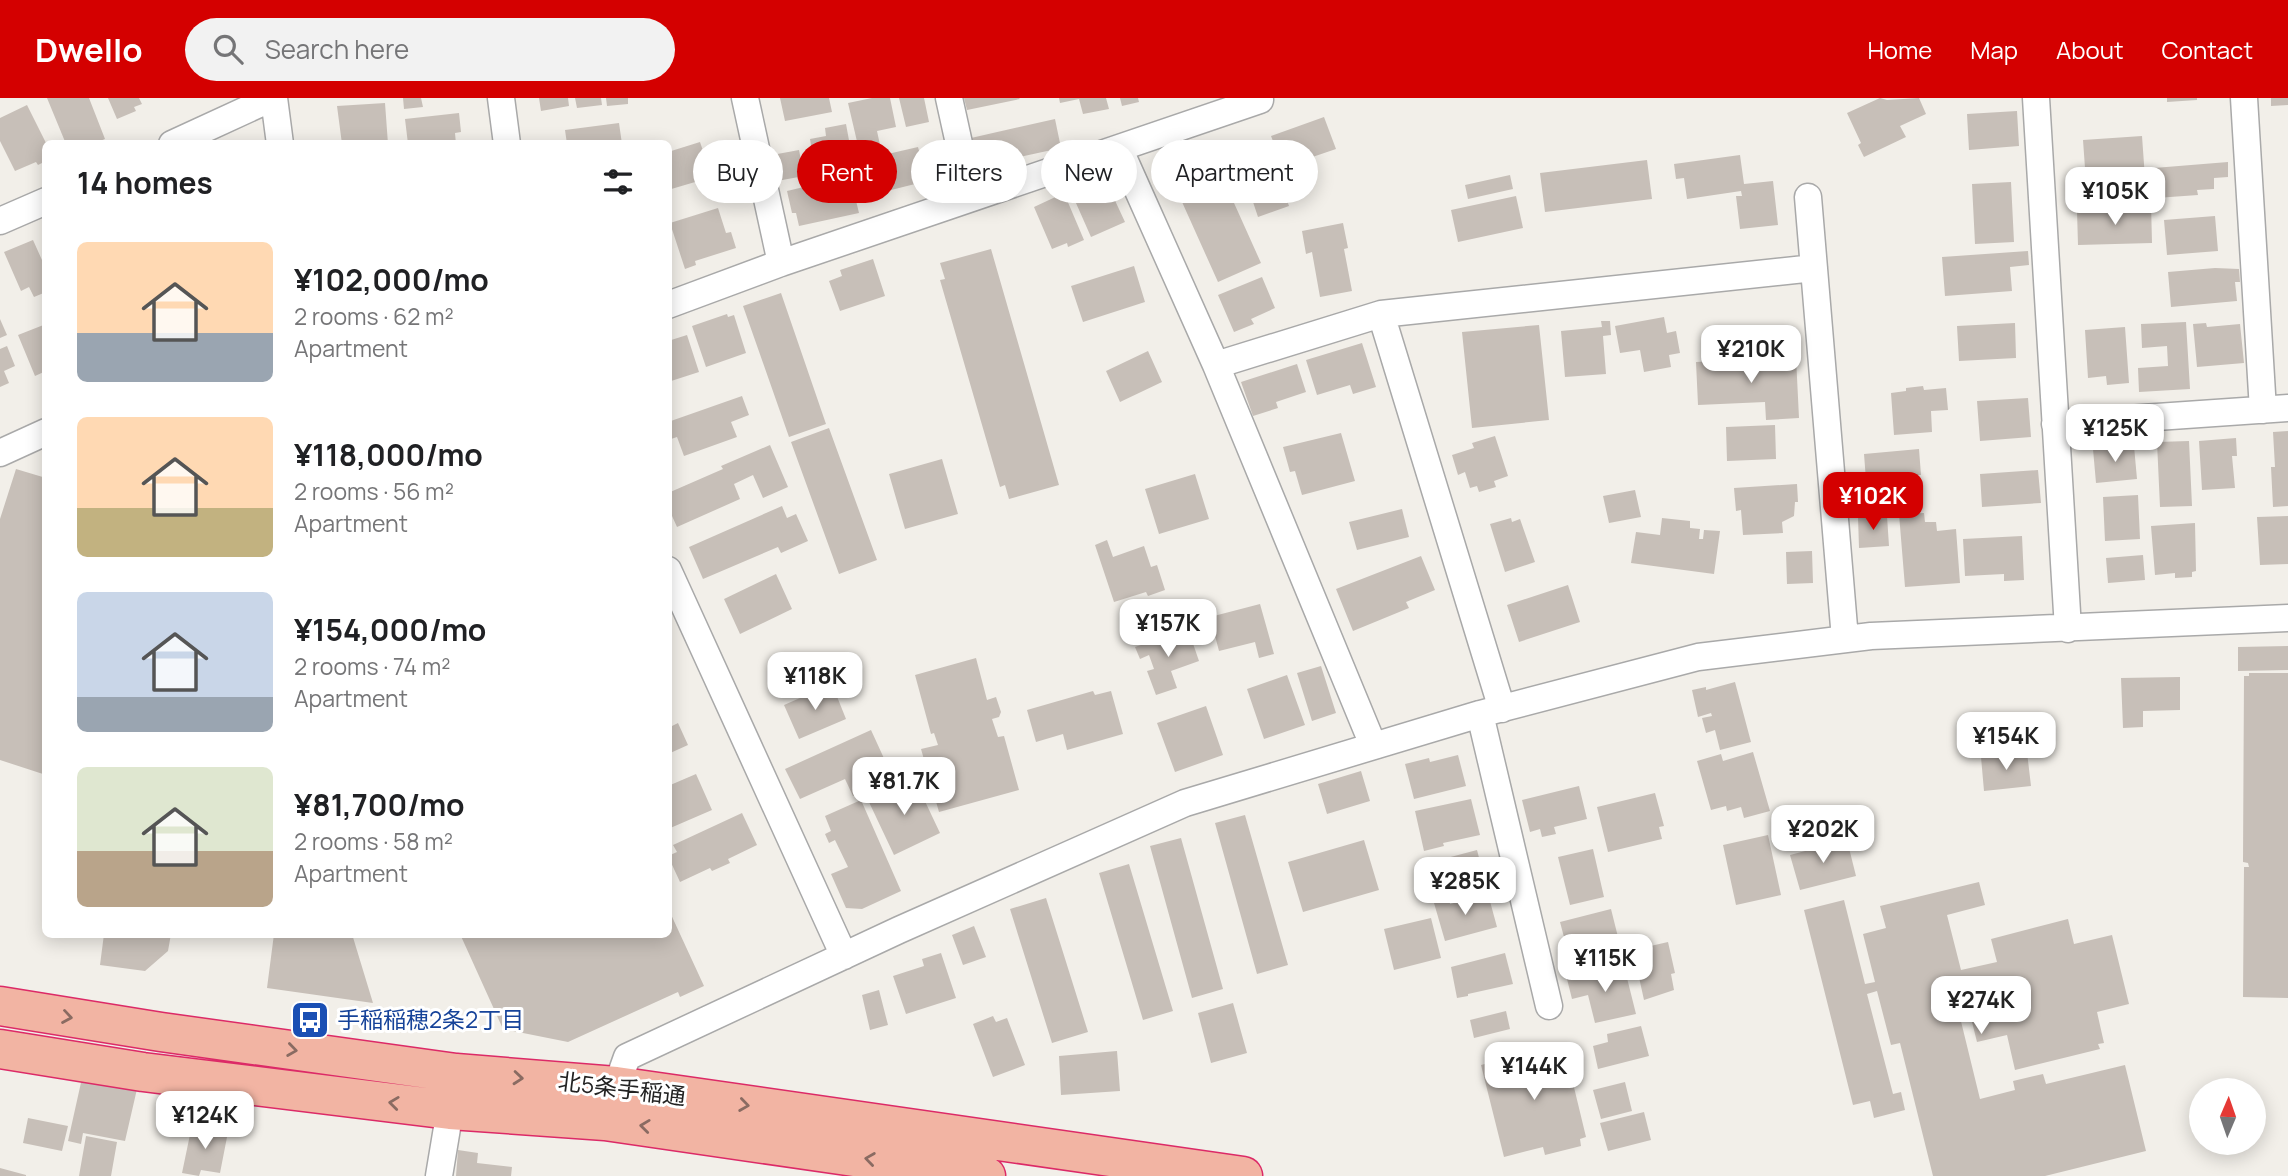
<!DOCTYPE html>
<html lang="en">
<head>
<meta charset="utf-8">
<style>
  :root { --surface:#fff; --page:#f2f2f2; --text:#202124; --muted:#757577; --accent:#d40000 }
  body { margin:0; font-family:Manrope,"Noto Sans JP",sans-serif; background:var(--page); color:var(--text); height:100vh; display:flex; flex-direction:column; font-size:26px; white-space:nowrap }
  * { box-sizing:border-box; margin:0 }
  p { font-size:23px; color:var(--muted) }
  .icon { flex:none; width:38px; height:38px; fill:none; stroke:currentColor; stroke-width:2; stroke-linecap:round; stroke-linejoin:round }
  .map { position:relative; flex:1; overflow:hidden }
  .panel { position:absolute; left:42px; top:42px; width:630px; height:798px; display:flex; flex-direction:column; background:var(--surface); border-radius:10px; box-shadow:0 4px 18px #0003 }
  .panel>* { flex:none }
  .hud { position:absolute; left:693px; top:42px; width:665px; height:63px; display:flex; gap:14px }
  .needle { width:46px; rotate:2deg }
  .tools { position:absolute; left:2189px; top:980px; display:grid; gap:14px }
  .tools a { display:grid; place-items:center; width:77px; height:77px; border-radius:50%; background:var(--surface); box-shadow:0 4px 18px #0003; font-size:35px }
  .price { position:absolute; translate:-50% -60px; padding:0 16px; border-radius:14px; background:#fff; color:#222; font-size:23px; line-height:46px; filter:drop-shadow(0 2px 4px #0008) }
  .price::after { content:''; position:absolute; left:50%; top:42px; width:21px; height:16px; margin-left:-10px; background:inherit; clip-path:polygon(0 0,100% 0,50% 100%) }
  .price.on { background:var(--accent); color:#fff }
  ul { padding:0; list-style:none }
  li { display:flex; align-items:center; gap:21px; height:175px; padding:0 35px }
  li span { display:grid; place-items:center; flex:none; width:196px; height:140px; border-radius:10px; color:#555 }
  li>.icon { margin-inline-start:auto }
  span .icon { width:84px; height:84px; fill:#fffc; stroke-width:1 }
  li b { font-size:30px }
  h2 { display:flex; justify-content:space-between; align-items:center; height:84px; padding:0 35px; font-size:30px }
  .chip { padding:0 24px; border-radius:32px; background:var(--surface); box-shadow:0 4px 18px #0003; font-size:24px; line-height:63px }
  .chip.on { background:var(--accent); color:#fff }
  header { display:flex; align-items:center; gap:42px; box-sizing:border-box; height:98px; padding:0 35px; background:var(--accent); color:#fff }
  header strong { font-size:33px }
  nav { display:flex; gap:38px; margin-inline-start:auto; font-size:24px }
  .search { width:490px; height:63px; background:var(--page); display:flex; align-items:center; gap:18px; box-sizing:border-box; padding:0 24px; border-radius:38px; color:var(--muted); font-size:26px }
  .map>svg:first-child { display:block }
</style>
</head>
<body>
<header>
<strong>Dwello</strong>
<div class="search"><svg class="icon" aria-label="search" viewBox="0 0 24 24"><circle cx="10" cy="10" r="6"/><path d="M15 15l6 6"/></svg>Search here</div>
<nav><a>Home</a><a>Map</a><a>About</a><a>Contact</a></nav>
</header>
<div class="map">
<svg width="2288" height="1078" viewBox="0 0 2288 1078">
  <rect width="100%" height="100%" fill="#f2efe9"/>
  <path fill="#c7bfb8" d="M47,0H89L105,41L93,46H66Z
    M108,0H139L142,6L134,9L136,13L117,21Z
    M403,0H421L423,9L404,11Z
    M539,0H568L569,8L541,13Z
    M575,0H601L602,7L577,10Z
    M606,0H628V6L607,8Z
    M780,0H829L832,14L785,23Z
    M872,0H890L896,29L877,33L880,47L859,52L848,5Z
    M899,0H924L929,24L906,29Z
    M964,0H1019L1020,1L967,12Z
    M1059,0H1106L1109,11L1083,16L1079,1L1060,5Z
    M1120,0H1138L1139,4L1122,8Z
    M1880,0L1887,2L1919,0L1926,16L1900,28L1906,39L1864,59L1858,47L1861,45L1847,15Z
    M2167,0H2197V2L2167,4Z
    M2271,0H2288V7L2271,8Z
    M385,5L388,46H342L337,8Z
    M27,7L46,45V63L38,67L36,64L15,73L0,43V20Z
    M2017,13L2019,48L1969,52L1967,16Z
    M459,15L461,34L455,35L456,46H408L405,21Z
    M1324,19L1336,51L1283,69L1271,38Z
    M1055,21L1061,50L978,68L971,40Z
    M619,25L622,46H567L565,32Z
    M846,26L853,64L833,68L834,76L816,78L810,41L826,38L825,30Z
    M2142,38L2145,80L2086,84L2083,42Z
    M700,44L712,79L668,92V54Z
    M918,49L927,83L875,96L866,61Z
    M799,52L804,78L777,83L772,57Z
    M1212,56L1261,165L1218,184L1169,75Z
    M1740,57L1744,86L1773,83L1778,127L1740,131L1736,98H1742L1741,93L1687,101L1684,80L1676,81L1674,66Z
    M1647,62L1652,101L1545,114L1540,75Z
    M2228,64V79L2214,80V91L2197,92L2198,97L2156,100L2154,70Z
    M1276,70L1289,108L1258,119L1245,80Z
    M1510,77L1513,91L1468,101L1465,87Z
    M850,78L859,115L799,128L796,115H792L787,93Z
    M1105,81L1125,124L1091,139L1072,96Z
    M2011,84L2014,144L1975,146L1972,86Z
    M1064,95L1084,142L1068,149L1067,145L1052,151L1034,109Z
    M1516,98L1523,130L1458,144L1451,112Z
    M2140,105H2151L2152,145L2078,147L2077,113L2141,112Z
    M718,110L726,135L731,134L736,150L695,163L696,167L685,171L670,125Z
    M2215,118L2218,153L2167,157L2164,122Z
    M1343,125L1348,150L1344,151L1352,193L1320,199L1312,154L1306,156L1302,133Z
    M33,142L46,171V194L34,199L29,189L21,193L4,154Z
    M991,151L1059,387L1009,401L1005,387L1000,389L940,182L945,181L940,165Z
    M2028,153L2029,167L2010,169L2012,193L1945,198L1942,159Z
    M873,161L885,198L840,213L829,183L842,178L840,172Z
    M1134,168L1145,204L1083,224L1071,188Z
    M2215,170L2239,171L2240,184H2235L2237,203L2171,209L2168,174Z
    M1262,179L1275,210L1251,221L1254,226L1234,234L1218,197Z
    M781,195L826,326L789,339L743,208Z
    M727,216L728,219L734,217L746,255L706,269L692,228Z
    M1664,219L1667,235L1676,233L1680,255L1669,257L1671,269L1644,274L1640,252L1620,255L1615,228Z
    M0,221L7,237L0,240Z
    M1601,223H1610L1611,237L1603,238L1606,276L1565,279L1561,233L1602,229Z
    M2186,224L2190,291L2139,294L2138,270L2168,268L2167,248L2142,250L2141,226Z
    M2015,225L2016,260L1959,263L1957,228Z
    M2206,225L2207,229L2240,226L2244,265L2197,269L2193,226Z
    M46,226V273L35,278L18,237Z
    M1539,227L1549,322L1472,330L1462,234Z
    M2125,229L2129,285L2107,287L2106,278L2088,280L2085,232Z
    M687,237L699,274L668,284V243Z
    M1362,245L1376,289L1353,296L1350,287L1317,297L1306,262Z
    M7,248L15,268L4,273L9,285L0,289V251Z
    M1148,253L1162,284L1120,304L1106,273Z
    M1796,259L1799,320L1766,322L1765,304L1698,307L1696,264Z
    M1297,266L1306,294L1276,304L1278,310L1253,318L1241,284Z
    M1923,288L1924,292L1946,290L1948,312L1931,313L1932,334L1894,337L1891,295L1906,293V290Z
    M742,298L749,317L731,324L737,339L684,358L677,339L671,341L670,337L668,338V324Z
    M2028,300L2031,339L1980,343L1977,303Z
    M1775,327L1776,361L1727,363L1726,329Z
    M829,330L877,462L839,476L791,344Z
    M2288,333V408L2273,409L2271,369H2275L2273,334Z
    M1341,335L1355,383L1302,397L1295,373L1290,374L1283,349Z
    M1495,338L1508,378L1494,383L1496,389L1479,394L1477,388L1470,390L1465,374L1458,377L1452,357L1474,350L1472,345Z
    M2236,340L2237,358H2232L2235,390L2202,392L2199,343Z
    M2189,343L2192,408L2160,409L2157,344Z
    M770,347L788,389L763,400L753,377L734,386L740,401L677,429L668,409V395L723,371L721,368Z
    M2134,348L2137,381L2096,385L2093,351Z
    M1919,351L1921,377L1866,382L1864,356Z
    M942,361L958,416L905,431L889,376Z
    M16,371L46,380V677L0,662V421Z
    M2038,372L2041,405L1982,409L1980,376Z
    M1195,376L1209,421L1159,436L1145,391Z
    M1797,386L1798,404H1795L1794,418L1782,424L1783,435L1743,437L1741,412L1736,413L1734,390Z
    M1883,388L1884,413L1855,415L1853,389Z
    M1635,392L1641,419L1609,425L1603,398Z
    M2138,397L2140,441L2105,443L2103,399Z
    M782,408L787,420L796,416L808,443L781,455L778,449L703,481L689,449Z
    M1402,411L1409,439L1357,452L1349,424Z
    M1924,415L1925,424H1936L1937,433L1956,431L1960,485L1905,489L1899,416Z
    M1887,418L1889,448L1859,450L1858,419Z
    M2288,418V466L2260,467L2257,419Z
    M1511,420L1512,424L1520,421L1535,464L1505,474L1490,426Z
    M1662,420L1690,423V430L1700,431L1699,441H1703L1704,432L1720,433L1714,476L1631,465L1636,434L1660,437Z
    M2195,425L2196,473L2192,474V479L2175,480V475L2155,477L2151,428Z
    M2022,438L2024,482L2004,483V476L1965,478L1963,441Z
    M1107,442L1113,459L1144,448L1151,469L1157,467L1165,492L1148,498L1146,494L1114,504L1095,447Z
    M1812,453L1813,485L1787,486L1786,454Z
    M2143,457L2145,482L2108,485L2106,460Z
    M1421,458L1435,492L1406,504L1409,510L1353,533L1336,491Z
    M776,476L792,511L740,536L724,501Z
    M1568,487L1580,524L1519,544L1507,507Z
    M1260,506L1274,556L1259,560L1255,544L1219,553L1210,519Z
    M1188,531L1199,563L1171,573L1177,590L1156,597L1147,573L1154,571L1149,557L1140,561L1135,549Z
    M2288,548V572L2238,573V549Z
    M976,560L987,602L996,599L1001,614L999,619L992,621L998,639L1004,638L1019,692L939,714L921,651L938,647L934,635L931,636L915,577Z
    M1321,568L1336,615L1312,623L1297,575Z
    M2249,575H2288V900L2243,899L2244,769H2249L2248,765L2243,764L2244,578H2249Z
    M1287,577L1305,627L1264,641L1247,591Z
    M2180,579V612L2143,613V629L2123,630L2121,580Z
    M1735,584L1751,644L1720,652L1715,632L1706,635L1702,620L1712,618L1711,615L1698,619L1692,592L1706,589V592Z
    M832,586L846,621L799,641L784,607Z
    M1093,593L1095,597L1111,593L1123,636L1067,652L1063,636L1036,644L1027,612Z
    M1206,608L1223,657L1175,674L1157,625Z
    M678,625L688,647L668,656V630Z
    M871,632L893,680L853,698L845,681L800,701L785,671Z
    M1753,654L1770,713L1744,720L1741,709L1727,713L1726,708L1711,712L1697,663L1721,656L1723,663Z
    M2027,654L2031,688L1984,693L1981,659Z
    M1458,657L1466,688L1414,701L1405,666L1429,660L1430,664Z
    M1361,673L1370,703L1327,716L1318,686Z
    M696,676L712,712L668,731V688Z
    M914,680L940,735L894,757L868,702Z
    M1579,688L1587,721L1554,729L1556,736L1542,739L1540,731L1530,734L1522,702Z
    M1655,695L1664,728L1659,729L1662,741L1608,754L1597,709Z
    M1471,701L1480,737L1443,745L1444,748L1424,753L1415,713Z
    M861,702L901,793L862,811L846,810L831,776L848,769L835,742L829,745L825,736L831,733L825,718Z
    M742,715L757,747L728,761L730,765L712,773L710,770L680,784L668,758L677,754L673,747Z
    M1245,717L1288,867L1257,876L1215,725Z
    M1768,737L1781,797L1736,807L1723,747Z
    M1181,740L1223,891L1192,900L1150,748Z
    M1364,742L1379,792L1303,814L1288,764Z
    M1847,742L1856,778L1800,792L1790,757Z
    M1593,751L1604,799L1570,807L1558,759Z
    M1477,752L1484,779L1435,791L1428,765Z
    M1129,766L1173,913L1143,922L1099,775Z
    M1979,784L1985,807L1947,817L1961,872L1997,864L1991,841L2068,821L2074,846L2112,837L2129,906L2097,914L2104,945L2098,946L2100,951L2015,972L2007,937L1977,944L1967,904L1957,907L1980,1001L2015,992L2013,983L2043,976L2046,986L2125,967L2146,1053L2045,1078H1933L1900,945L1891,947L1877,893L1867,896L1893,996L1901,994L1905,1012L1874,1020L1870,1003L1853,1007L1804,812L1844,802L1865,886L1875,884L1863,836L1886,830L1880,808Z
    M1488,796L1497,829L1445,843L1434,805L1449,800L1450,806Z
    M1046,800L1088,934L1052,945L1010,811Z
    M668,810L704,888L680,899L678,894L568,944L503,931L460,836H668Z
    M1611,811L1620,847L1579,857L1583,871L1564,876L1560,860L1569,858L1560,824Z
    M1431,820L1441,860L1394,872L1384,831Z
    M974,828L986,859L963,867L952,837Z
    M104,836H171L168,853L145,873L100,867Z
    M274,836H352L373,905L267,890Z
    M1668,844L1675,875L1671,876L1674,892L1644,902L1633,852Z
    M941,855L956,900L906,916L893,878L924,868L922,861Z
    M1505,855L1513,886L1468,896V898L1457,900L1451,869Z
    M1624,868L1636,916L1595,925L1588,897L1572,901L1567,881Z
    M879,892L888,927L870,932L862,897Z
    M1233,905L1247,955L1211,965L1198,915Z
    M1506,913L1510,931L1474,940L1470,922Z
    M993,918L996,924L1007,920L1025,967L993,979L973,926Z
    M1641,928L1649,958L1598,971L1593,948L1608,944L1607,936Z
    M1553,948L1555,954L1565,952L1586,1039L1580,1041L1581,1048L1545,1057L1543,1049L1504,1059L1481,967Z
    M1117,953L1120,993L1061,997L1059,958Z
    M82,980L137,991L125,1043L83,1035L81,1046L68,1043Z
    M1625,984L1632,1013L1601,1021L1593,992Z
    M1644,1014L1651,1042L1608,1053L1600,1025Z
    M28,1020L68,1028L62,1053L23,1045Z
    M192,1027L228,1034L220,1075L201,1072L199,1078L182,1075Z
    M86,1038L117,1044L111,1078H79Z
    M458,1052L478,1055L477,1065L512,1069L511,1078H456Z
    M0,1070L26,1077V1078H0Z"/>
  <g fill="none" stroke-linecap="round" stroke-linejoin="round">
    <defs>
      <path id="minor" d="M274,0L280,46
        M501,0L507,46
        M745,0L781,165
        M949,0L971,100
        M2036,0L2068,531
        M2244,0L2263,312
        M172,46L272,0
        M1119,50L1216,267L1373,647
        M1808,99L1845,541
        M0,123L46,103
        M668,207L781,165L1260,2L1259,0
        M1381,216L1502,611
        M1216,267L1381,216L1814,170
        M2055,326L2288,310
        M0,355L46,334
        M668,472L844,858
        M1480,616L1549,908
        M612,1001L627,959L899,832L1185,705L1480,616L1698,559L1871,538L2288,520
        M439,1078L450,1012"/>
      <path id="trunk" d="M0,908L161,934L456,975L616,988L1243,1078
        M0,951L143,974L450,1012L605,1023L986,1078"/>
    </defs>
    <use href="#minor" stroke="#a9a9a9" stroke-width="29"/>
    <use href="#trunk" stroke="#dc2a67" stroke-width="41"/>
    <use href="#minor" stroke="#fff" stroke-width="26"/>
    <use href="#trunk" stroke="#f2b4a3" stroke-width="38"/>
  </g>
  <defs><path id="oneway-chevron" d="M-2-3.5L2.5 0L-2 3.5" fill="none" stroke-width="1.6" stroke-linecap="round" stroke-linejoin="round" transform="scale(1.75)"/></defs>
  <g stroke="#8a6b62">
    <use href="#oneway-chevron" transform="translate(67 919) rotate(9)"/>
    <use href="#oneway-chevron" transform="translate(292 952) rotate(8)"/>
    <use href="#oneway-chevron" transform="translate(518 980) rotate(5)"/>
    <use href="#oneway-chevron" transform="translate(394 1005) rotate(-173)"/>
    <use href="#oneway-chevron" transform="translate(744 1007) rotate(8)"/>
    <use href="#oneway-chevron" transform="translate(645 1028) rotate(-173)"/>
    <use href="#oneway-chevron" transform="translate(870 1061) rotate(-172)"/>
  </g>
  <defs>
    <symbol id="bus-square" viewBox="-11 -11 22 22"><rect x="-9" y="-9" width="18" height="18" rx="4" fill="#1a4fb4" stroke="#fff"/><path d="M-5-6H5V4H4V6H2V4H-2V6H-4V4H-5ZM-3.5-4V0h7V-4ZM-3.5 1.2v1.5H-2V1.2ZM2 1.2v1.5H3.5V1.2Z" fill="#fff"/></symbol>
  </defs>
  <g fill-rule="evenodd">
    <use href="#bus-square" x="288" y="900" width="44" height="44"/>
  </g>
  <g text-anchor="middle" stroke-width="6" stroke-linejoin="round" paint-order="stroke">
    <g font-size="23" fill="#164399" stroke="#fff" text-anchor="start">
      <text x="337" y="930">手稲稲穂2条2丁目</text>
    </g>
    <g font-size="23" fill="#222" stroke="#fff">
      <text transform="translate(622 991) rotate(7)" y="8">北5条手稲通</text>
    </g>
  </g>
</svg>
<div class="tools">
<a><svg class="needle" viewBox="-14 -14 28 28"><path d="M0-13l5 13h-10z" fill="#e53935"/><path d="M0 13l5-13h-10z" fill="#757577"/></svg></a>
</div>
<b class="price" style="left:2115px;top:129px">¥105K</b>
<b class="price" style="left:1751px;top:287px">¥210K</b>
<b class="price" style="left:2115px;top:366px">¥125K</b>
<b class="price on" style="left:1873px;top:434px">¥102K</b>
<b class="price" style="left:1168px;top:561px">¥157K</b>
<b class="price" style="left:815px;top:614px">¥118K</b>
<b class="price" style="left:2006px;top:674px">¥154K</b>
<b class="price" style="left:904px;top:719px">¥81.7K</b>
<b class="price" style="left:1823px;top:767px">¥202K</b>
<b class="price" style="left:1465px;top:819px">¥285K</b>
<b class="price" style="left:1605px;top:896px">¥115K</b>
<b class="price" style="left:1981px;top:938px">¥274K</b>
<b class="price" style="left:1534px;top:1004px">¥144K</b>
<b class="price" style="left:205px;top:1053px">¥124K</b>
<div class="hud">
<a class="chip">Buy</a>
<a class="chip on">Rent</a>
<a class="chip">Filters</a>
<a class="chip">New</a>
<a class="chip">Apartment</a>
</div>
<section class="panel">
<h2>14 homes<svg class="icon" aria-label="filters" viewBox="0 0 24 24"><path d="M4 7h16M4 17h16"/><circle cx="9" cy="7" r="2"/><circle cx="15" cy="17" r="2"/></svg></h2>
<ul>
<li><span style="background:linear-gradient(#ffd9b3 65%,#9aa5b1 0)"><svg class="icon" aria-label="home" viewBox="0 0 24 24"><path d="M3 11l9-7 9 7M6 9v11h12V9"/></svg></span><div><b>¥102,000/mo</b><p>2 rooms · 62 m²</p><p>Apartment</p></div></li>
<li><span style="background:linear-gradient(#ffd9b3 65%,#c2b280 0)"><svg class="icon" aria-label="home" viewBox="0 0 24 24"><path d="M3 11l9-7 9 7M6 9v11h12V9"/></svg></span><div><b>¥118,000/mo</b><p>2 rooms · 56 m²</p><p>Apartment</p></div></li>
<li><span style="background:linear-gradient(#c9d6e8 75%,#9aa5b1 0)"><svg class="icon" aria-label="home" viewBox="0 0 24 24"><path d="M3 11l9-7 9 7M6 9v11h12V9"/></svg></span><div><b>¥154,000/mo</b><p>2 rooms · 74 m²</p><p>Apartment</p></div></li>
<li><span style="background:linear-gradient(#dfe7d0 60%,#b9a48a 0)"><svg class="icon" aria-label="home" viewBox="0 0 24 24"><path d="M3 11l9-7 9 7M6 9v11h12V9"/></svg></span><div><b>¥81,700/mo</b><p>2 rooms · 58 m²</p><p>Apartment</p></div></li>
</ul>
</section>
</div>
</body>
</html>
